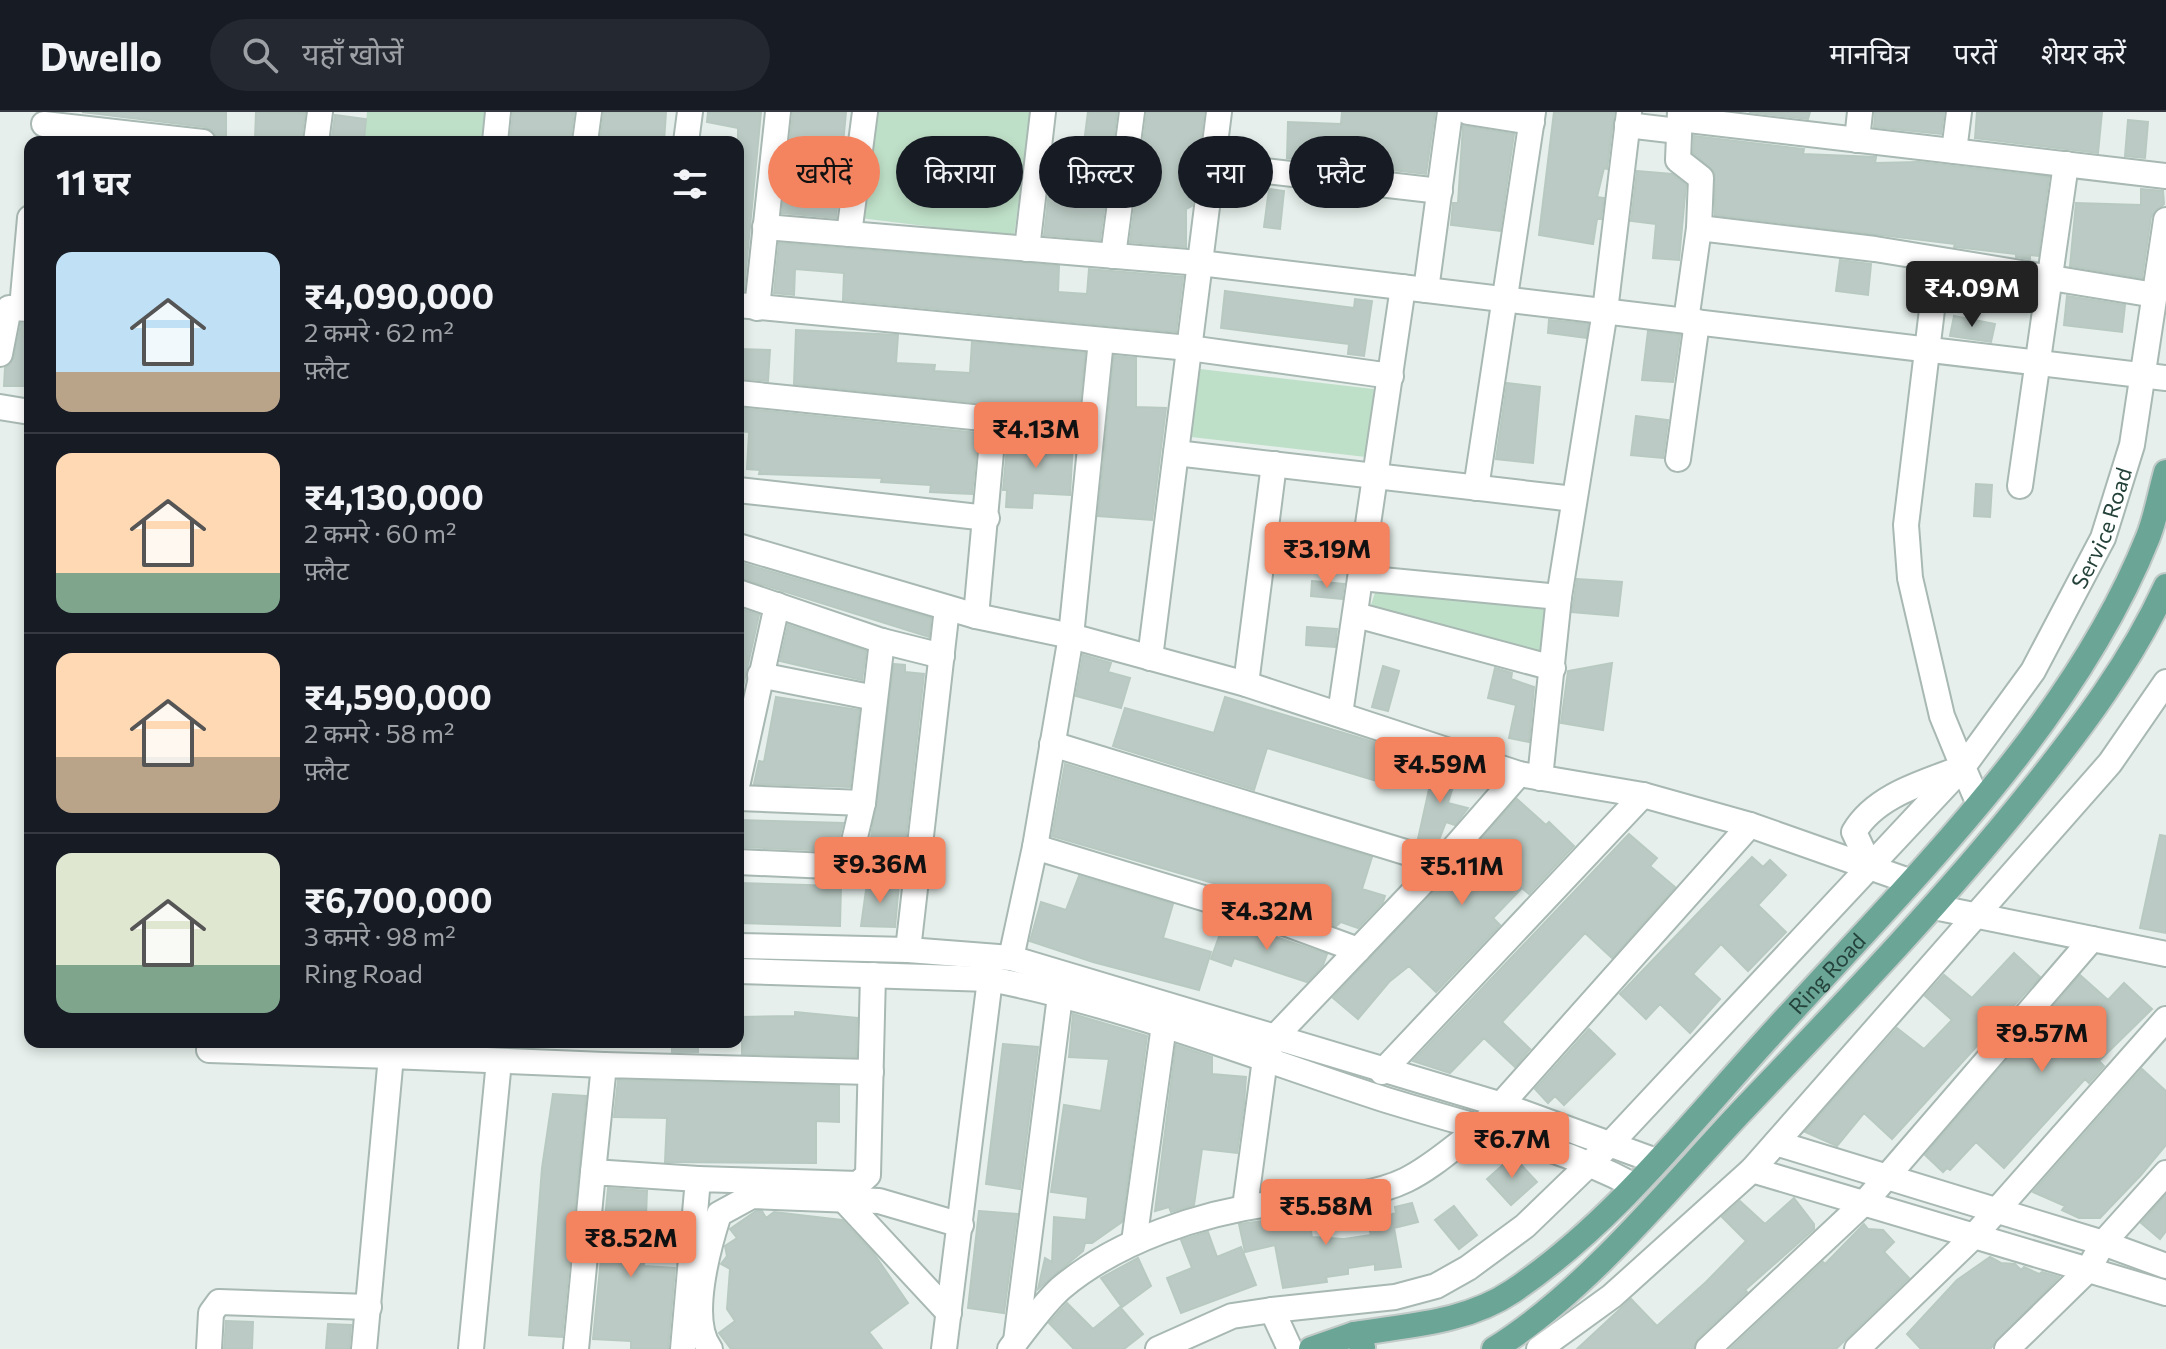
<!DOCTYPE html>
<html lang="hi">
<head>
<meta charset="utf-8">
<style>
  :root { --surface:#171b24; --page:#242831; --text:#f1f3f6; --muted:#9ea1a6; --line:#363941; --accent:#f4845f }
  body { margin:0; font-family:Commissioner,"Noto Sans Devanagari",sans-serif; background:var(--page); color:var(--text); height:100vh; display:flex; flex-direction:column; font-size:30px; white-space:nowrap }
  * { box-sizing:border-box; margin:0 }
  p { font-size:26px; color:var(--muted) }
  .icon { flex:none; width:44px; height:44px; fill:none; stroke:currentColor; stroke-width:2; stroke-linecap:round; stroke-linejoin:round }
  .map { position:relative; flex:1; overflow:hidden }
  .drawer { position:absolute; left:24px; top:24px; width:720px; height:912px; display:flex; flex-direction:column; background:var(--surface); border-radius:16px; box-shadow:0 4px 12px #0003 }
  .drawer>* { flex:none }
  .banner { position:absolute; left:768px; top:24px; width:760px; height:72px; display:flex; gap:16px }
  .price { position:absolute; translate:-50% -68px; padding:0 18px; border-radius:8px; background:var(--accent); color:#111; font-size:26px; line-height:52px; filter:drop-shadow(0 2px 4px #0008) }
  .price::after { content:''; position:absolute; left:50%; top:48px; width:24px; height:18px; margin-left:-12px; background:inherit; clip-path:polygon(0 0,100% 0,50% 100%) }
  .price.active { background:#222; color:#fff }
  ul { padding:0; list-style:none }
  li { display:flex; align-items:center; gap:24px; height:200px; padding:0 32px }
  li+li { border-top:2px solid var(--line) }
  li span { display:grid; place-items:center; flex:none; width:224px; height:160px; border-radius:16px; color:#555 }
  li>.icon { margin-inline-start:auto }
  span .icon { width:96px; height:96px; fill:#fffc; stroke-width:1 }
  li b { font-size:34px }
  h2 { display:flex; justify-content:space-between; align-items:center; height:96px; padding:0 32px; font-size:34px }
  .pill { padding:0 28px; border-radius:36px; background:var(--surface); box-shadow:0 4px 12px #0003; font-size:28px; line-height:72px }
  .pill.active { background:var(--accent); color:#111 }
  header { display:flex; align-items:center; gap:48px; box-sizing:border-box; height:112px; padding:0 40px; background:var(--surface); border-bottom:2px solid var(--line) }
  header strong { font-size:38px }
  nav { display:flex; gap:44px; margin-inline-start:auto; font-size:28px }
  .search { width:560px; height:72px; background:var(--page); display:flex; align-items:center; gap:20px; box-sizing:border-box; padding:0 28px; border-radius:44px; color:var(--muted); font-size:30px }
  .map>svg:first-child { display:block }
</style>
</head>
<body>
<header>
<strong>Dwello</strong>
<div class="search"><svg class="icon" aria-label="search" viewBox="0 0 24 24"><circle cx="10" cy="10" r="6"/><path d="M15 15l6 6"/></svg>यहाँ खोजें</div>
<nav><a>मानचित्र</a><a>परतें</a><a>शेयर करें</a></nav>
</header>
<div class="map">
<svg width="2166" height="1237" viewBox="0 0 2166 1237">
  <rect width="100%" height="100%" fill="#e6efeb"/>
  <path fill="#bfe0c8" d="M367,0H485L482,30H364Z
    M873,0H1030L1014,125L860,106Z
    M1200,257L1374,277L1366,345L1191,325Z
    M1377,474L1549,494L1544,543L1371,493Z"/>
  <path fill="#bbcac4" stroke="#b8c9c2" stroke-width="2" d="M82,0H226V27H217L212,18L205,15Z
    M256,0L305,1L301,30L255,27Z
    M513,0H574L570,30H510Z
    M604,0H666L664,30H600Z
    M708,0H761L744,178H738V16L707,10Z
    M793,0H846L836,106L782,101Z
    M1088,0H1117L1100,128L1044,123L1053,44L1082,46Z
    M1147,0H1204L1199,42L1193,41L1192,94L1186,97V135L1130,130Z
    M1342,0H1435L1426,62L1287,46L1288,10L1341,12Z
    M1554,0H1614L1607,57L1604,56L1597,85L1604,86L1601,107H1597L1593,132L1539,123Z
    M1749,0H1810L1808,7Z
    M1875,0H1944L1941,22L1874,15Z
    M1977,0H2102L2098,41L1975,26Z
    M335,3L366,7L364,28L332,24Z
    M2128,8L2148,10L2145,46L2125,44Z
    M1463,14L1514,22L1500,119L1451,113L1453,91H1458Z
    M1694,24L1804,37L1803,42L1876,45L1875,51L1919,50L2049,65L2038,144L2030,143V147L2016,145V142L1954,135L1955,132L1715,103V60L1693,41Z
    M1637,59L1672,62L1686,73L1679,148L1653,146L1656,112L1631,109Z
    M1269,77L1284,79L1280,117L1264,115Z
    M2141,77L2163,79L2164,92L2151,105L2142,166L2070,154L2076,91L2141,93Z
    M779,131L1059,154L1058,180L1087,182L1089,157L1183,165L1176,220L843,188L844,161L795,157L794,183L774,181Z
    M1840,148L1871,152L1868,183L1836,179Z
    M1225,179L1354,196L1355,187L1372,189L1364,244L1348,242L1349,232L1221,216Z
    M2067,184L2125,193L2122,220L2064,213Z
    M1954,204L1995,212L1991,230L1950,224Z
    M1549,208L1588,212L1586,226L1548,221Z
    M21,212H30V274H4L5,256L14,246Z
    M796,218L898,223L896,251L935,253L934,259L970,261L972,230L1085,241L1079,301L794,272Z
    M1648,219L1680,223L1673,270L1642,268Z
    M738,237L770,238L768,269L738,266Z
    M1114,244L1136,246V295L1166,296L1152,408L1098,404Z
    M1507,271L1540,275L1533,351L1496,347Z
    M738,296L978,321L972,382L930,380L931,373L881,370L882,366L759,362L760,358L747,357L749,320L738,319Z
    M1636,304L1668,308L1663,346L1631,343Z
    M1008,324L1073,330L1070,383L1033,381L1032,396L1006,395L1007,378H1003Z
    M1976,372L1992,373L1990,405L1974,404Z
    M738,450L931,506L929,525L738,465Z
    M1577,467L1622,470L1618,504L1572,500Z
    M1312,469L1344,472L1342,487L1311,484Z
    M738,496L759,503L741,584H738Z
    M788,513L866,539L862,568L780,549Z
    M1307,515L1337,517L1335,535L1306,533Z
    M1083,543L1111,551L1108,560L1130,566L1121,596L1076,584Z
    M1612,551L1603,618L1561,611L1568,559Z
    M894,552L905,553V560L924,562L904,742L869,741Z
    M1383,554L1399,559L1388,599L1372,595Z
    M1495,556L1512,561L1511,567L1534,575L1529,630L1509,626L1516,593L1488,586Z
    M776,585L859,598L850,675L754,672L759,649L764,650Z
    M1225,585L1390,635L1380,670L1267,636L1254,678L1113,634L1125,596L1214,621Z
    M1435,650L1458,658L1448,691L1468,696L1455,713L1446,710L1437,733L1418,727Z
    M1065,652L1372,745L1362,777L1385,784L1383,790L1358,816L1341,810L1336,814L1261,785L1052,724Z
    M1517,687L1546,713L1549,710L1574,734L1529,782L1522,776L1493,806L1500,813L1436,880L1409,854L1389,870L1358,907L1333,886Z
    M738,708L774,709L843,711L836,739L738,735Z
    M1629,722L1657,746L1650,754L1675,775L1612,846L1585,821L1502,910L1530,937L1515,955L1484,926L1450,961L1413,949Z
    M2160,723L2166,724V821L2140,816Z
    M1752,745L1763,755L1770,748L1786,763L1758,793L1786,820L1748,859L1721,832L1693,862L1720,887L1690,921L1660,892L1646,907L1620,882Z
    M1079,764L1173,792L1163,826L1211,840L1199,878L1093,850L1030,829L1041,790L1066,798Z
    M738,771L841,774L840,814L738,811Z
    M867,771L899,772L895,815L861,814Z
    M1225,808L1327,842L1323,853L1307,870L1234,846L1231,854L1211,847Z
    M2014,841L2040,865L1892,1027L1864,1001L1837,1034L1805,1020L1897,916L1924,937L1952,908L1925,884L1944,863L1972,886Z
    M2080,863L2108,888L2124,871L2152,897L2099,949L2104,954L2089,971L2085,967L2004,1056L1976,1030L1950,1058L1947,1056L1943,1060L1925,1043Z
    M795,900L857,906L856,945L742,942V905L795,904Z
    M1073,902L1147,924L1122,1110L1092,1131H1085L1083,1139L1038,1177L1045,1146L1052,1150L1054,1105L1086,1108L1088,1085L1051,1080L1064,993L1101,999L1109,947L1069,945Z
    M1589,917L1615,942L1564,993L1555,984L1548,991L1535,977Z
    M672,930H698V940H672Z
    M1003,932L1038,935L1020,1077L986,1072Z
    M1176,933L1212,945V962L1246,965L1244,992L1237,1041L1202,1037L1194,1093L1171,1100L1169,1095L1155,1099Z
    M2142,957L2166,979V1033L2141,1063L2100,1106H2079L2062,1098L2065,1094L2033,1080Z
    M618,968L839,974V1010L816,1009V1051L665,1050L667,1006L614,1005Z
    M553,982L586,984L562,1225L529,1223L542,1056Z
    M1513,1044L1537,1070L1511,1093L1487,1067Z
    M608,1076L647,1079L644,1154L675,1156L668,1237H631V1229L593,1227Z
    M2166,1083V1119L2160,1127L2141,1111Z
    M1794,1086L1814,1112V1117L1745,1178L1747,1180L1698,1226L1693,1237H1577L1631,1187L1657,1214L1706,1170L1746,1129L1722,1105L1740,1089L1765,1112Z
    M1412,1091L1418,1110L1394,1116L1401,1155L1375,1158V1152L1348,1156V1162L1326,1165L1327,1170L1283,1176L1275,1133L1245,1140L1239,1112L1308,1103L1312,1125L1344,1127L1371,1123L1367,1110L1396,1101L1395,1095Z
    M1454,1094L1477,1123L1459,1137L1435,1108Z
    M756,1099H762L766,1106L774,1100L842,1108L874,1142L908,1191L869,1220L882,1237H731L719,1221L735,1209L727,1197L730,1157L721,1152L727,1144L725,1134L737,1126L730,1117Z
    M979,1099L1017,1102L1004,1201L968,1196Z
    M1864,1112L1868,1117L1883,1118L1894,1130L1884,1140L1909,1166L1836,1237H1730L1823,1150L1825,1152Z
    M1208,1120L1217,1145L1241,1135L1256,1173L1181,1201L1167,1166L1192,1156L1181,1128Z
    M1990,1145L2001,1151L2015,1152L2021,1158L2024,1155L2039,1162L2042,1160L2059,1165L1990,1237H1921L1907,1222L1957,1168Z
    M1138,1146L1151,1174L1122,1195L1101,1166Z
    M1067,1191L1093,1217L1120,1195L1143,1222L1124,1237H1074L1049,1211Z
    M226,1209L253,1210L252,1237H224Z
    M328,1212L351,1213L349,1237H326Z"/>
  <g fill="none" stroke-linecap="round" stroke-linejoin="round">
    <defs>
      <g id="minor">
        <path d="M1468,0L1532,10"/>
        <path d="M1680,0L1678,48L1701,66L1699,116"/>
        <path d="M1680,7L2166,64"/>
        <path d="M44,12L203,30"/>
        <path d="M1627,13L1678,19"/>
        <path d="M1857,28L1860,0"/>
        <path d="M316,30L320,0"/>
        <path d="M495,30L498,0"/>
        <path d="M585,30L589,0"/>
        <path d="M686,30L690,0"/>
        <path d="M1954,39L1959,0"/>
        <path d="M1213,53L1440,79"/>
        <path d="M765,115L1200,151L2166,266"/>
        <path d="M849,122L865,0"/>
        <path d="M1027,137L1043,0"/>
        <path d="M1113,144L1132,0"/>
        <path d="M1426,178L1450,0"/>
        <path d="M738,193L1189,236L1391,264"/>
        <path d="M22,196L30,106"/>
        <path d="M757,196L778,0"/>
        <path d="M1686,209L1699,116L1875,137L2155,183"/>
        <path d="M0,242L9,196L30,197"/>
        <path d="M738,281L1090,317"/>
        <path d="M0,295L30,300"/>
        <path d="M1176,341L1574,387"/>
        <path d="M1678,347L1697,210"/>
        <path d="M2020,374L2066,52"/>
        <path d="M1476,376L1533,0"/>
        <path d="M738,378L987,406"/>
        <path d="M738,434L976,504L1071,524L1246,572L1519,662L1643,683L1750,713L1909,769"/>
        <path d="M1361,466L1559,485"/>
        <path d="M738,480L882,529L942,544"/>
        <path d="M1356,503L1553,556"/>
        <path d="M976,504L994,307"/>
        <path d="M1150,546L1219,0"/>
        <path d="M760,563L875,586"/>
        <path d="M1246,572L1274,352"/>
        <path d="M1340,602L1403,175"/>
        <path d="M1052,632L1441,751"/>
        <path d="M1540,666L1559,485L1605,199L1629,0"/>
        <path d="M738,670L777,493"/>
        <path d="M738,686L863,691"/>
        <path id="s1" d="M1978,690L1963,655L2033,559L2103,426L2132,333L2166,108"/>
        <path d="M1035,735L1279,809L1358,838"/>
        <path d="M738,750L917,758"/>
        <path d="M848,755L863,691L882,529"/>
        <path d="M1871,756L1854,720C1875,684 1922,671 1959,657"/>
        <path d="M1934,795L2166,842"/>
        <path d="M738,834L908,838L1011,846L1502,993L1656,1049"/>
        <path d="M908,838L947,496"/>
        <path d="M1011,846L1035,735L1071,524L1101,228"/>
        <path d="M738,859L990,867C1124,893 1251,944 1380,986C1465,1013 1554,1031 1633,1073"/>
        <path d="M209,938L391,944L392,930"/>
        <path d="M1382,960L1643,683"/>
        <path d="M1776,1031L2103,1131L2166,1154"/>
        <path d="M1752,1058L2166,1181"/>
        <path d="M593,1060L604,953L871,960"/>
        <path d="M844,1088L949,1201"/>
        <path d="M1245,1095L1265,947L1274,926L1441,751L1519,662"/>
        <path d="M1134,1130L1164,913"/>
        <path d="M1016,1229L1060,884"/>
        <path d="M209,1237L211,1201L219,1190L369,1195"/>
        <path d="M364,1237L391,944L604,953"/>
        <path d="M471,1237L499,949"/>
        <path d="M576,1237L593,1060L698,1067"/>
        <path d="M683,1237L698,1067L858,1072L868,1063L873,863"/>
        <path d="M710,1237C688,1208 708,1136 719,1102L752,1084L879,1089L961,1113"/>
        <path d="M944,1237L990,867"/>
        <path d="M1010,1237C1026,1217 1042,1193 1061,1176C1118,1128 1201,1101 1274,1091C1317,1086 1367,1087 1406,1068C1433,1055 1457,1032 1481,1015L1750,713"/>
        <path d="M1158,1237L1232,1204L1272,1198"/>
        <path d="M1290,1237L1272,1198L1395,1185L1436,1174L1468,1156L1525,1114L1612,1030L1963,655L1942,604L1910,466L1906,413L1938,148"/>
        <path d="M1539,1237L1612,1184L1752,1058L2110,651L2166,570"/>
        <path d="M1708,1237L1865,1090L2092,827"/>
        <path d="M1857,1237L1974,1124L2166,907"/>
        <path d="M2007,1237L2088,1158L2103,1131L2166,1061"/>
      </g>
      <g id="major">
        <path id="s2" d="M1354,1222C1408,1213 1466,1211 1513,1179C1611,1113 1687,1015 1766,928C1903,776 2071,617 2148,425C2156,405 2160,381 2166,360"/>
        <path d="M1311,1237L1354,1222L1363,1235"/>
        <path d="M1494,1237C1584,1181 1665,1081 1738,1003C1838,898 1939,794 2030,680C2082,615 2131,550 2166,474"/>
      </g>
    </defs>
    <use href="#minor" stroke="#a8b8b2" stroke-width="28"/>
    <use href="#major" stroke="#c2cac8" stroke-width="28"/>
    <use href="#minor" stroke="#fff" stroke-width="24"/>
    <use href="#major" stroke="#6aa596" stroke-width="24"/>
  </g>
  <g text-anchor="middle" stroke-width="6" stroke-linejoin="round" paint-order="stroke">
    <g font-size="22" fill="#24423a" stroke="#f7fbf9">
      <text dy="8" stroke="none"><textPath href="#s1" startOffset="316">Service Road</textPath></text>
      <text dy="8" stroke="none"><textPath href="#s2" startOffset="614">Ring Road</textPath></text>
    </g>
  </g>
</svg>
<b class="price active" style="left:1972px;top:217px">₹4.09M</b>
<b class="price" style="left:1036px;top:358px">₹4.13M</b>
<b class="price" style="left:1327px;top:478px">₹3.19M</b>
<b class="price" style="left:1440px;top:693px">₹4.59M</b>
<b class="price" style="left:880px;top:793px">₹9.36M</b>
<b class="price" style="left:1462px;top:795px">₹5.11M</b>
<b class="price" style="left:1267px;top:840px">₹4.32M</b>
<b class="price" style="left:2042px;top:962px">₹9.57M</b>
<b class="price" style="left:1512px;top:1068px">₹6.7M</b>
<b class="price" style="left:1326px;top:1135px">₹5.58M</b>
<b class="price" style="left:631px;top:1167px">₹8.52M</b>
<div class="banner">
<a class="pill active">खरीदें</a>
<a class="pill">किराया</a>
<a class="pill">फ़िल्टर</a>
<a class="pill">नया</a>
<a class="pill">फ़्लैट</a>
</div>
<section class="drawer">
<h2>11 घर<svg class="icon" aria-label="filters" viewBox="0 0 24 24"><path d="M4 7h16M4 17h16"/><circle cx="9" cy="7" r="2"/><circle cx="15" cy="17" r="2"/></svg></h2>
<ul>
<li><span style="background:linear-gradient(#bfe0f5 75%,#b9a48a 0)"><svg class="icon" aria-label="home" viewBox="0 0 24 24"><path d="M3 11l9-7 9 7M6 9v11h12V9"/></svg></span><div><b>₹4,090,000</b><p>2 कमरे · 62 m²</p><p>फ़्लैट</p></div></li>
<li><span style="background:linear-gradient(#ffd9b3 75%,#7fa58c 0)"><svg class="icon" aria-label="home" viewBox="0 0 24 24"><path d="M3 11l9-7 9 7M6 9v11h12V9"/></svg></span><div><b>₹4,130,000</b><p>2 कमरे · 60 m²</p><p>फ़्लैट</p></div></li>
<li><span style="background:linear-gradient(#ffd9b3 65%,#b9a48a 0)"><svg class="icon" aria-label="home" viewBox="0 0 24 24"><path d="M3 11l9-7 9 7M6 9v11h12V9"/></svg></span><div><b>₹4,590,000</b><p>2 कमरे · 58 m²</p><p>फ़्लैट</p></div></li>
<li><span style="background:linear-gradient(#dfe7d0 70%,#7fa58c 0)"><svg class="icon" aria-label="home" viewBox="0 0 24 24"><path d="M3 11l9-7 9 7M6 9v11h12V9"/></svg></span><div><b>₹6,700,000</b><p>3 कमरे · 98 m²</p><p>Ring Road</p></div></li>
</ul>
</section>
</div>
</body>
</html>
